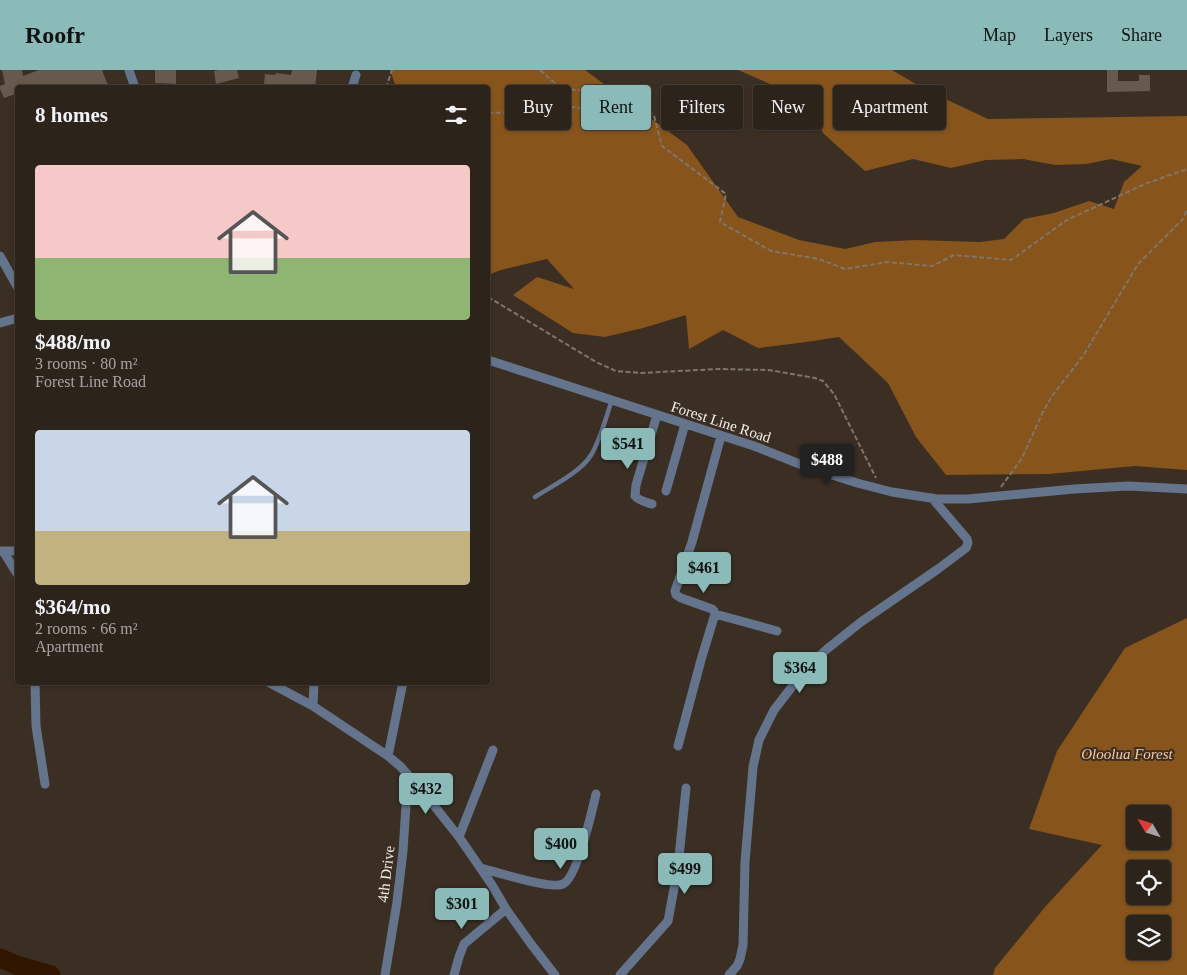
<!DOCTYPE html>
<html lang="en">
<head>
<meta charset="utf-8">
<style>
  :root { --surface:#2c231b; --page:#382f28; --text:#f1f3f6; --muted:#a6a4a3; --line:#48403a; --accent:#8bbbb9 }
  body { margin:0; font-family:"Times New Roman",serif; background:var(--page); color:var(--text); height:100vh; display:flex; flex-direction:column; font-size:19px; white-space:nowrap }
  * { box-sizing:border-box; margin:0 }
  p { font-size:16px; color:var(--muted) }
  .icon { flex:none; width:28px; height:28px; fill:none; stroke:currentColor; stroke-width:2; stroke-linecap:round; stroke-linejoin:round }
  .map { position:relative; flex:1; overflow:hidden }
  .details { position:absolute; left:15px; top:15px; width:475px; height:600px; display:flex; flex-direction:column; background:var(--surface); border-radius:5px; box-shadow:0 1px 4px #0004,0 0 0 1px var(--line) }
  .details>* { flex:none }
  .guide { position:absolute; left:505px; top:15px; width:475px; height:45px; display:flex; gap:10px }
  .needle { width:32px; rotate:308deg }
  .controls { position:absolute; left:1126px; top:735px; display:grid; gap:10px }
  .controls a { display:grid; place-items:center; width:45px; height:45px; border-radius:5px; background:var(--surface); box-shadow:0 1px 4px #0004,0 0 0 1px var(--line); font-size:25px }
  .price { position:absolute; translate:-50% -42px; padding:0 11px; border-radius:5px; background:var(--accent); color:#111; font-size:16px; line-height:32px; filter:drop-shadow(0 1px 2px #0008) }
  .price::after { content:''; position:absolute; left:50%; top:30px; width:15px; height:11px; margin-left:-8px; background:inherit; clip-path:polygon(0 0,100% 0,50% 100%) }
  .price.current { background:#222; color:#fff }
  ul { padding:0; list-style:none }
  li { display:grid; align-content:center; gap:10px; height:265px; padding:0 20px }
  li span { display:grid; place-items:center; height:155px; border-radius:5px; color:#555 }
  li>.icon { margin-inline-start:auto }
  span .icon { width:90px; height:90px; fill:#fffc; stroke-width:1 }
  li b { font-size:21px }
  h2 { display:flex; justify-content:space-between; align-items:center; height:60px; padding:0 20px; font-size:21px }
  .tag { padding:0 18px; border-radius:5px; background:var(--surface); box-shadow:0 1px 4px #0004,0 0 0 1px var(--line); font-size:18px; line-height:45px }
  .tag.current { background:var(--accent); color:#111 }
  header { display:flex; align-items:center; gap:30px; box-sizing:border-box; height:70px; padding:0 25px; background:var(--accent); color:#111 }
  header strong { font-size:24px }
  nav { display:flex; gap:28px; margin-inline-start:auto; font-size:18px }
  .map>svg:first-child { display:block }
</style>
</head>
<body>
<header>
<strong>Roofr</strong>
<nav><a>Map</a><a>Layers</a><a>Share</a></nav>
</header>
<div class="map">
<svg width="1187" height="905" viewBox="0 0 1187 905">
  <rect width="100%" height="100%" fill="#3b2f24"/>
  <path fill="#87541b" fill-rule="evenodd" d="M390,0H585L687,75L738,147L799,170L845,179L875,172L916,170L980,172L1004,169L1024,149L1054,143L1089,131L1114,139L1124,112L1142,96L1111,89L1086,94L1055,95L1023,89L986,90L951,98L913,89L865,101L824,64L798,26L738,0H892L926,20L988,49L1187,46V400L1135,396L1049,404L946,405L916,367L888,313L839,267L806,272L758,278L723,260L689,279L686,245L643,258L605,267L573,263L513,225L537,207L574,219L547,189L501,200L488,205V18L396,17Z
    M1187,548V905H993L995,898L1045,837L1102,775L1029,759L1057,681L1125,578ZM1135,744H1162V771H1135ZM1135,799H1162V826H1135ZM1135,854H1162V881H1135Z"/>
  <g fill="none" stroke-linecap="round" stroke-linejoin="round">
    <path stroke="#301600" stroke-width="19" d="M0,888L16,895L51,905"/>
  </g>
  <path fill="#66594d" d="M2,0H22L23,6L39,0H102L109,18H76L74,15L67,18H18V23L4,28L0,19V16L5,14Z
    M155,0H176V14L155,13Z
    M219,0H237L239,8L216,14L214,1Z
    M292,0H317L315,18H305L287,15V18H273L274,16H269V14H264L265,4L275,5L276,3L291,5Z
    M1107,0H1118V11H1139V5H1150V21L1107,22Z"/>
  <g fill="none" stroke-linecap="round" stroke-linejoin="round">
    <path stroke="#7f756b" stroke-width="2" stroke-dasharray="5 2.5" stroke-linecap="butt" d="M540,0L562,19L592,21L598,41
      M386,18L392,0
      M488,43L528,42L575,37L598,41L626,33L634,25L654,46L662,76L726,124L720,152L771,181L819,189L845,199L887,192L932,196L954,185L1011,190L1067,150L1145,114L1187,99
      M488,227L596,292L616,301L641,303L718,299L769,300L815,308L823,311L834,324L876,408
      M1001,417L1022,388L1042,344L1052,326L1083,286L1138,194L1183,149L1187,139"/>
    <path stroke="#64748d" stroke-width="4.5" d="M535,427C552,416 581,402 591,385C600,371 606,347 612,330"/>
    <path stroke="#64748d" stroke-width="9" d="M129,0L135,18
      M352,18L356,5
      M0,186L18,218
      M0,253L18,248
      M488,290L754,376L802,395L857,413L892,422L937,429H968L1074,419L1128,416L1187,419
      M666,421L685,354
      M652,434C646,432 639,431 635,426L636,415L657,345
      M0,481H18
      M3,481L18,505
      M715,544L777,561
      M35,612L36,656L45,714
      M268,612L313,636L388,686L400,696L420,718L459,767L492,815L506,839L531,874L555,905
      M313,636L314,612
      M678,676L701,590L715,544L714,541L712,539L681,528L676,525L675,521L692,472L721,366
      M388,686L403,612
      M459,767L493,680
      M481,798C496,802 552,820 563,814C577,808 592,741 596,724
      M385,905L397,832L403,781L408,705
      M454,905L459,887L464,874L506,839
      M620,905L668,851L678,797L686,718
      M729,905L737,896L740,889L743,875L745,792L753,697L759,670L774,640L808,596L827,579L861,552L938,499L966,478L968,473L967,469L932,428"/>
  </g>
  <g text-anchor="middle" stroke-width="4" stroke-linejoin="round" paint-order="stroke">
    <g font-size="15" fill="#f6eee7" stroke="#3b2f24">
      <text transform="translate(721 352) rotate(18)" y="5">Forest Line Road</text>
      <text transform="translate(386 804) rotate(-83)" y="5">4th Drive</text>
    </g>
    <g font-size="15" font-style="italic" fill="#f9cba1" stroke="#3b2f24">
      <text x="1127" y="689">Oloolua Forest</text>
    </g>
  </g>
</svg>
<div class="controls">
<a><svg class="needle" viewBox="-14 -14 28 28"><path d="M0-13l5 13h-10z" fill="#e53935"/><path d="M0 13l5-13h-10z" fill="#a6a4a3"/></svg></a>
<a><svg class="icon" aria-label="locate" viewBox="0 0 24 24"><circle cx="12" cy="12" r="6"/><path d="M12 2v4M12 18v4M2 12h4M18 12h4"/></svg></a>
<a><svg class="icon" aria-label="layers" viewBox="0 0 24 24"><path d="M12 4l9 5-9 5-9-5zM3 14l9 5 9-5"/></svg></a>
</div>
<b class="price" style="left:628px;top:400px">$541</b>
<b class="price current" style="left:827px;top:416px">$488</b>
<b class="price" style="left:704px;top:524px">$461</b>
<b class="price" style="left:800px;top:624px">$364</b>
<b class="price" style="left:426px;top:745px">$432</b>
<b class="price" style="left:561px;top:800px">$400</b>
<b class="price" style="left:685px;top:825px">$499</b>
<b class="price" style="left:462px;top:860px">$301</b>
<div class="guide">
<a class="tag">Buy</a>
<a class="tag current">Rent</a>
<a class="tag">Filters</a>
<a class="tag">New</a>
<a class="tag">Apartment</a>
</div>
<section class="details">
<h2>8 homes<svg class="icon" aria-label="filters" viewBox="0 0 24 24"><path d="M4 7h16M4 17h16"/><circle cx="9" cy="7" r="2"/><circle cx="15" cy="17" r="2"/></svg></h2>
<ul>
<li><span style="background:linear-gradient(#f6c9c9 60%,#8fb573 0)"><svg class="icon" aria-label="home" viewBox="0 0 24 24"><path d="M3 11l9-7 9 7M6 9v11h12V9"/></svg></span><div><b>$488/mo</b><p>3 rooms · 80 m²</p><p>Forest Line Road</p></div></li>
<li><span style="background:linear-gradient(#c9d6e8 65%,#c2b280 0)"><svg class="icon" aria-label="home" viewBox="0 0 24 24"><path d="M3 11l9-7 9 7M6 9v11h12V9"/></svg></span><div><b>$364/mo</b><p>2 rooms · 66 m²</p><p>Apartment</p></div></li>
</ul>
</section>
</div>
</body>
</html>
